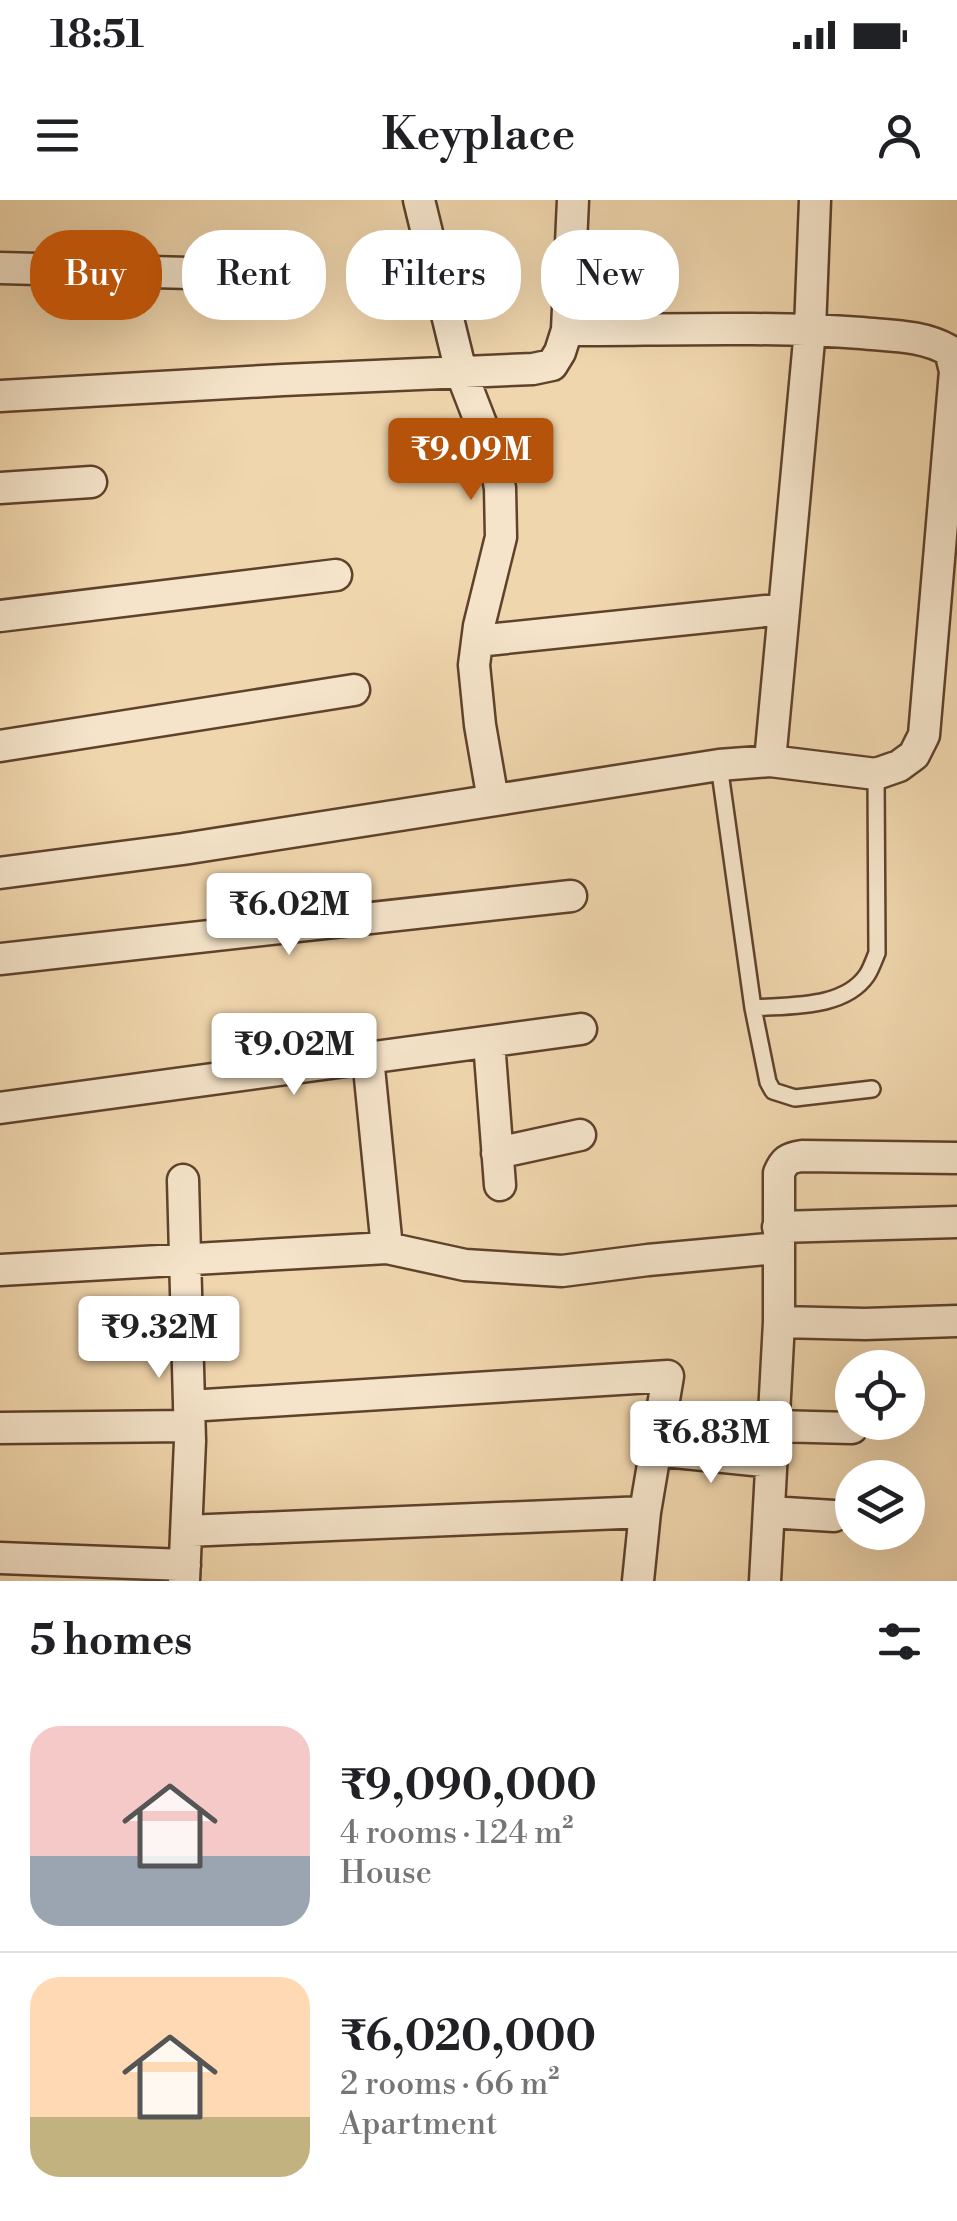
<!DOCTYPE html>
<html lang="en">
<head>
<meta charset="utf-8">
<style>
  :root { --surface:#fff; --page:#f2f2f2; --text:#202124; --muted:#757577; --line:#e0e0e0; --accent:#b45309 }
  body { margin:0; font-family:"Libre Bodoni",serif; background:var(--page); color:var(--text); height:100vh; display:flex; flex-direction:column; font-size:38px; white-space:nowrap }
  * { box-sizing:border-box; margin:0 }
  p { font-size:32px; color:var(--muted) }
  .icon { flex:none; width:55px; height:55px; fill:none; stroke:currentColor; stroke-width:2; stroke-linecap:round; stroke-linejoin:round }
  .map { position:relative; height:1381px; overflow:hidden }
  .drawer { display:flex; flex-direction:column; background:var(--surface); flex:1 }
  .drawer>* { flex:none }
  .hud { position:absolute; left:30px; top:30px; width:898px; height:90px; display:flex; gap:20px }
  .fabs { position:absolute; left:835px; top:1150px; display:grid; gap:20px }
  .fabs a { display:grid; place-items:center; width:90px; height:90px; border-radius:50%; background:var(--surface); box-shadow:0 10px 40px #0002; font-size:50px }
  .price { position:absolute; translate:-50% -85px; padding:0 22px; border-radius:10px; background:#fff; color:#222; font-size:32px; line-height:65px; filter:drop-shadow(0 2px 5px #0008) }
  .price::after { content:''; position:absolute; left:50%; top:60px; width:30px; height:22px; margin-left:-15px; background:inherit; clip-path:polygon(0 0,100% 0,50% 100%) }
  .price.active { background:var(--accent); color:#fff }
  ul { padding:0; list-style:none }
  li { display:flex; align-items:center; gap:30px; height:250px; padding:0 30px }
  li+li { border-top:2px solid var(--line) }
  li span { display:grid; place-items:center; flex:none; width:280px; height:200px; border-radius:30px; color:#555 }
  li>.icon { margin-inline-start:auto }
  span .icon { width:120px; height:120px; fill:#fffc; stroke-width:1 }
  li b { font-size:42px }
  h2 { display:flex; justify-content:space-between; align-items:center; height:120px; padding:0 30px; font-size:42px }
  .pill { padding:0 35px; border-radius:40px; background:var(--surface); box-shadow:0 10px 40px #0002; font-size:35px; line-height:90px }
  .pill.active { background:var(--accent); color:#fff }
  .status { display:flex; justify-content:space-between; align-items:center; height:70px; padding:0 50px; background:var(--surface); direction:ltr }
  .status svg { height:28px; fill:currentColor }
  header { display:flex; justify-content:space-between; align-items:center; height:130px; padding:0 30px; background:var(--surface); font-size:45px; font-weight:600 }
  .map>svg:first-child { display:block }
</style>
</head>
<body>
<div class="status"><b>18:51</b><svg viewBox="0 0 49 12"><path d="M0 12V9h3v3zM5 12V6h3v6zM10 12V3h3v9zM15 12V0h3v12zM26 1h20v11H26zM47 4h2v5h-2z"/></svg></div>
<header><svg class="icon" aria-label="menu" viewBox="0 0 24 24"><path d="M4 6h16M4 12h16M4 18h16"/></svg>Keyplace<svg class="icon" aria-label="person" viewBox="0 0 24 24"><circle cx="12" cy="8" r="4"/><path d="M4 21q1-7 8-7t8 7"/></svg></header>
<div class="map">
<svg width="957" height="1381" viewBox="0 0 957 1381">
  <rect width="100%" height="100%" fill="#f0d6ad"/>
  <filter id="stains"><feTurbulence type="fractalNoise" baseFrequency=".002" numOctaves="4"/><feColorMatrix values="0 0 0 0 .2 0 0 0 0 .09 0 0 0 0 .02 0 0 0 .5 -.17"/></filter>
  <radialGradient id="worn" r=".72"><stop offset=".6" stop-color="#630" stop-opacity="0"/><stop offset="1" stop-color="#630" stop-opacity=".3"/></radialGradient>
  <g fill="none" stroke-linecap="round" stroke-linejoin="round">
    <defs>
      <path id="service" d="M719,565L753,808L768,882L773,891L795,898L872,889
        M753,808C789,805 844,809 867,775C871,769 874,760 877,753L876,574"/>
      <path id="minor" d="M419,0L461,172L494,257L500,288L501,337L479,426L474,465L480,525L493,600
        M0,68L302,76
        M0,196L283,180L533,169L552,165L560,152L567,130L573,0
        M0,288L91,282
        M0,416L336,375
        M477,441L784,409
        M0,546L354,490
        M770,561L810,130L815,0
        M0,673L183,649L719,565L770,561L876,574L899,566L914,555L924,535L955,171L950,151C923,135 891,136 861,133C763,126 664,130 567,130
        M0,759L571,696
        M489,842L500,985
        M368,858L387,1048
        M0,908L581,829
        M497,953L580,935
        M183,980L190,1241L184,1381
        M778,1027L957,1022
        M0,1070L387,1048L465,1065L562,1071L648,1060L778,1048
        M779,1122L865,1124L957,1121
        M189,1206L668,1176L645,1312L638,1381
        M773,1226L852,1228
        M0,1228L188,1226
        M655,1250L771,1262
        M769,1312L834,1316
        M186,1331L645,1312
        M0,1358L185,1365
        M765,1381L779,1122V973C784,961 788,958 802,956L957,958"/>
    </defs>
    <use href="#service" stroke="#5e422b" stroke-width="20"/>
    <use href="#minor" stroke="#5e422b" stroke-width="35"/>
    <use href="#service" stroke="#f5e4ca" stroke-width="15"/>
    <use href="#minor" stroke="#f5e4ca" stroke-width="30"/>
  </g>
  <rect width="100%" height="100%" filter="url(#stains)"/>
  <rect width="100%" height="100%" fill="url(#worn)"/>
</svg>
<div class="fabs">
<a><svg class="icon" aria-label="locate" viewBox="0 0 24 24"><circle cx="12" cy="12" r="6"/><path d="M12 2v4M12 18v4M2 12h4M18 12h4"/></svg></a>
<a><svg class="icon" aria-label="layers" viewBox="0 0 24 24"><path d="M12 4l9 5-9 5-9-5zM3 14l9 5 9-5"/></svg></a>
</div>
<b class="price active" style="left:471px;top:303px">₹9.09M</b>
<b class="price" style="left:289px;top:758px">₹6.02M</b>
<b class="price" style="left:294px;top:898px">₹9.02M</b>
<b class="price" style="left:159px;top:1181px">₹9.32M</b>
<b class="price" style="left:711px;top:1286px">₹6.83M</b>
<div class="hud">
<a class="pill active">Buy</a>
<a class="pill">Rent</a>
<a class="pill">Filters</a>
<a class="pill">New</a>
</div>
</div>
<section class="drawer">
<h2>5 homes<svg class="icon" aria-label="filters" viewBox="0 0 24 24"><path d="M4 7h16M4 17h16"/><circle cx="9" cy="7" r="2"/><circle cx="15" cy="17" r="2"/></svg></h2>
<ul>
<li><span style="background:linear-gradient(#f6c9c9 65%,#9aa5b1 0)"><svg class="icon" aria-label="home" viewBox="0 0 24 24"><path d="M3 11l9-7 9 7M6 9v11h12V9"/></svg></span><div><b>₹9,090,000</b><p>4 rooms · 124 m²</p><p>House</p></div></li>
<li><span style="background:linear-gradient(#ffd9b3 70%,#c2b280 0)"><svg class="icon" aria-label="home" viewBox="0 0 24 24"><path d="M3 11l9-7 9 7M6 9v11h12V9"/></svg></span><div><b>₹6,020,000</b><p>2 rooms · 66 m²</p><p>Apartment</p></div></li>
</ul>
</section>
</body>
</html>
